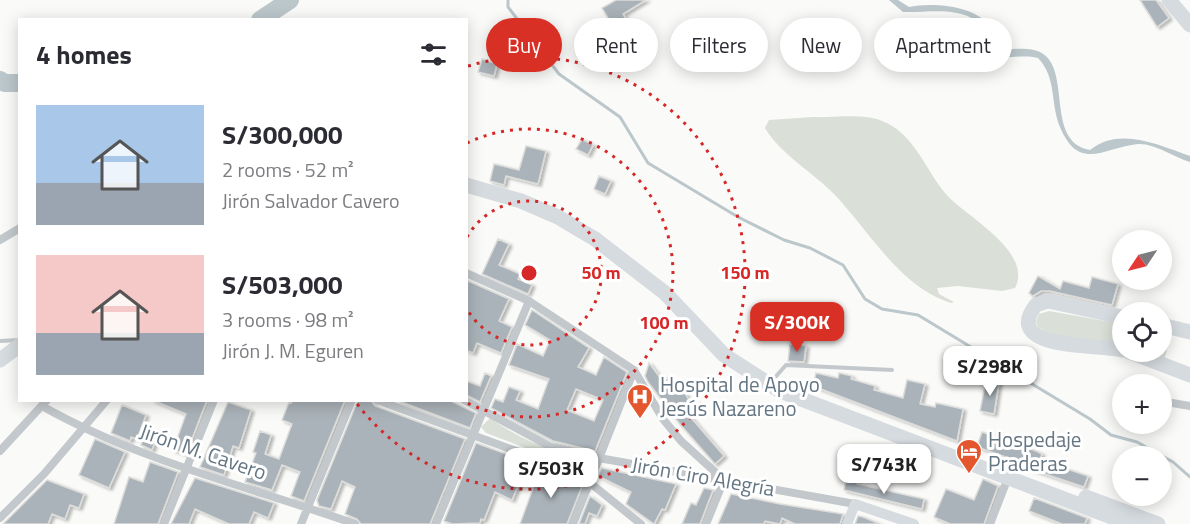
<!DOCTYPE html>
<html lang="en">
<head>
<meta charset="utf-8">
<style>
  :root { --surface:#fff; --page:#f7f7f7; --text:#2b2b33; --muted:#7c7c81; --accent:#d93025 }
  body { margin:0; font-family:"Titillium Web",sans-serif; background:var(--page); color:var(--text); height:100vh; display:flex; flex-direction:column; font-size:22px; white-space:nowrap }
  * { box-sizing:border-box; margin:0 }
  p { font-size:20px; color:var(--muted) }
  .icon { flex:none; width:33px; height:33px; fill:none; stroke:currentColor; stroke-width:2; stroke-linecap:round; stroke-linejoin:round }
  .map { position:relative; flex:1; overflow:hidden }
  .details { position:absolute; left:18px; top:18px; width:450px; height:384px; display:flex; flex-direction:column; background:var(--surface); border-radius:0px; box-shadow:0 3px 15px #0003 }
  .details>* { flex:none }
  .guide { position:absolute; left:486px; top:18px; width:570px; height:54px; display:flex; gap:12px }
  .needle { width:39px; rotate:235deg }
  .controls { position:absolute; left:1112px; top:230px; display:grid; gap:12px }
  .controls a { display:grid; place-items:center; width:60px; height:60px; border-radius:50%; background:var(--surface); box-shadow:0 3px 15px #0003; font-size:30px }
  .price { position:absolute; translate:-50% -51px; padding:0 14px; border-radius:12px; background:#fff; color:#222; font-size:20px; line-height:39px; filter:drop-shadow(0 2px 3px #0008) }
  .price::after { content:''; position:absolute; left:50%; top:36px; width:18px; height:14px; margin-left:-9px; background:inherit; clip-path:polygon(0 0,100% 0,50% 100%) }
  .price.selected { background:var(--accent); color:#fff }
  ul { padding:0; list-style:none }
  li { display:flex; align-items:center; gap:18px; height:150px; padding:0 18px }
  li span { display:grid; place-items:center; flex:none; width:168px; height:120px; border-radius:0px; color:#555 }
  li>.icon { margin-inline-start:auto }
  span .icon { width:72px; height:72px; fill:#fffc; stroke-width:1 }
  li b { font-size:26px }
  h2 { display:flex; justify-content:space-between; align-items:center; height:72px; padding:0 18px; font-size:26px }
  .chip { padding:0 21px; border-radius:27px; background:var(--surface); box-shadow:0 3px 15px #0003; font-size:21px; line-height:54px }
  .chip.selected { background:var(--accent); color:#fff }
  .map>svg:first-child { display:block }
</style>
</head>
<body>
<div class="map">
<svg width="1190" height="524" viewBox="0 0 1190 524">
  <defs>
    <filter id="shadow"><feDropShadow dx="3" dy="2" stdDeviation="1.5" flood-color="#0004"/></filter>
  </defs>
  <rect width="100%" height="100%" fill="#fafaf8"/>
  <path fill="#dadfd7" d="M813,117C834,118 862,113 882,121C914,133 925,169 945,193C963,215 1034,251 1015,288L1002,291L958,286L937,288L939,294L954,302L951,303C900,287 870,232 835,195C813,172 781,155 765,128L769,120Z
    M1049,311L1122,324V347L1049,334L1038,327L1036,322L1039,314Z
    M1161,334L1171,337L1164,360L1136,351H1161Z
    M490,418C515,436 539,447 570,454L572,460L565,463L486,433L481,427Z"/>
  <path fill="#bbc7cb" d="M889,0H898L909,7C932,2 985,5 993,34C994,38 993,44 993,48C1008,52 1026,45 1040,52C1073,68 1044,142 1090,150C1119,126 1159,145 1190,156V162C1174,157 1154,143 1138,144C1105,147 1079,173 1060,127C1050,103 1057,78 1038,58C1020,53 1003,62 988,53L983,26C961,5 929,13 903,12Z"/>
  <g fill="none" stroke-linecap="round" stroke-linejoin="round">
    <path stroke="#bbc7cb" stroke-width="3" d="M508,0V7L559,74L620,117L648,163L738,217L784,240L810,248L843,265L865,299L882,309L918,315L1090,419L1111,435L1137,442L1173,462L1190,477"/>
    <path stroke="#bbc7cb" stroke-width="18" d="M260,20L290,0
      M0,80L5,83H20"/>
  </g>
  <path fill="#aab3b9" stroke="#dcdcda" stroke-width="1.5" fill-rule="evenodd" filter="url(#shadow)" d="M616,0H646L623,14L629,24L616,32L602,8Z
    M1140,0H1156L1169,18L1157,27Z
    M482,59L497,64L494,76L478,72Z
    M582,139L593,145L588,155L576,149Z
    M526,146L546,151L538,184L506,176L504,185L490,181L494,164L519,170Z
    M599,176L611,181L605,194L594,189Z
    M498,239L509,244L499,265L520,274L518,279L532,285L528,294L482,274Z
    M1038,276L1060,289L1063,281L1089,288L1092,277L1118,284L1112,305L1050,291H1041L1033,296L1029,293Z
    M466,280L509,299L499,321L512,327L501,353L477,343L473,353L466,350Z
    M532,310L589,348L578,367L596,375L604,357L627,372L595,451L553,441L491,408L495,399L503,402L509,387L520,391L516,400L538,409L549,379L509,365L517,344L543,356L550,340L525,325ZM576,389L603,400L594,421L567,410Z
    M790,344L806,346L804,362L788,361Z
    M649,363L661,379L665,376L672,385L676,382L686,395L693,408L687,413L724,456L715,464L679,423L648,382L645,376Z
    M485,373L491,376L480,402L466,395V381L480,386Z
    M816,373L838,378L839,373L852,376L851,379L875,386L874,390L903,398L907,380L925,384L920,404L935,407L936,403L963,409L957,441L813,386Z
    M986,380L999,382L994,414L980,411Z
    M152,400H207L186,454L173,450L186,414Z
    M293,400H345L304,501L291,496L300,472L282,465L272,490L245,482L256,453L253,452L260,431L271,435L265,454L279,459L292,424L282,420L289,402L291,403Z
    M358,400H371L375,406L465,439L430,524H361L357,519L345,514L355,487L342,481L331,509L319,506L317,500Z
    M396,400H449L476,413L470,428Z
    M228,402L251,410L239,448L233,446L224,475L200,467Z
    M122,405L146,415L137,439L131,437L130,441L111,433Z
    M982,432L1036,451L1042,454L1040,460L1088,476L1084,487L1021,466L1023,463L977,447Z
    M144,435L156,439L152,450L141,445Z
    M95,439L125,452L109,488L79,475Z
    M476,443L528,462L512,500L495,492L484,520L481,519L480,523L452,524L444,521Z
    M150,462L178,472L158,524H114L129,477L143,482Z
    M541,466L563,474L582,486L567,524H520Z
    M602,468L676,484L665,510L662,509L654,524L626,504L631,492L598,476Z
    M195,478L274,503L268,518L254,512L249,524H229L195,509L189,524H171Z
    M846,479L857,481V484L924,499L922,509L844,490Z
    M983,479L998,486L984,524H950L934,517L946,489L974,500Z
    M47,480L84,494L79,508L70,505L65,519L52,514L48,524H3Z
    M704,488L713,490L700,524H682L691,503L696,505Z
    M731,494L780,504L843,514L840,524H795L782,518L780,524L765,521L764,524H718Z
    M590,496L602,505L597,516L589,513L585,524H579Z
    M1034,498L1087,518L1085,524H1062L1029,511Z
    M858,516L863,517L880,524H855Z"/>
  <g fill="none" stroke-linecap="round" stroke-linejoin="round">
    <path stroke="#c3c8cc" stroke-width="4" d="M0,341L19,340
      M771,382L786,365L892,370"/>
    <path stroke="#c3c8cc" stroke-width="8" d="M0,240L20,228
      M466,273L529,301L634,370L663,419L681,441L724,480L706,524
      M1121,393H1122
      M377,400L565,469L589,482L641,524
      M464,400L551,447L599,458L855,504
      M1161,401L1190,406
      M42,406C139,461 251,487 355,524
      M0,451L47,400
      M0,518L44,474L107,400
      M164,524L214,400
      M301,524L352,400
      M436,524L529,301
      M573,524L634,370
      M990,524L1011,470"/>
    <path stroke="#d6dbdf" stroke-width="10" d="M847,524L855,504L914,524"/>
    <path stroke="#d6dbdf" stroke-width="15" d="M1169,0L1190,25
      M466,185L521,201L558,217L595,239L665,293L724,355L780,391L1130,524
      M1122,317L1048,301L1036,305C1000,351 1101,344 1122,350
      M1161,325L1190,332
      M1127,351L1190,375
      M0,360L20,345
      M1086,497L1158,524"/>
  </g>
  <g fill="none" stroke="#d62828" stroke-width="3" stroke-dasharray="3 6">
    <path d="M467 237A72 72 0 1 1 467 309"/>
    <path d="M467 143A144 144 0 1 1 463 401"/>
    <path d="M468 66A216 216 0 1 1 355 401"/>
  </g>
  <defs>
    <symbol id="hospital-pin" viewBox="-11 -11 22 30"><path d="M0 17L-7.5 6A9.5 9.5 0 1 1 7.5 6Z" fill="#e4572e" stroke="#fff"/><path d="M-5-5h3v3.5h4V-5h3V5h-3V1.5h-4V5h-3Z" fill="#fff"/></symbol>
    <symbol id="hotel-pin" viewBox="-11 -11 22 30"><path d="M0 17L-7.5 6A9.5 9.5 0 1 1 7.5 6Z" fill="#e4572e" stroke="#fff"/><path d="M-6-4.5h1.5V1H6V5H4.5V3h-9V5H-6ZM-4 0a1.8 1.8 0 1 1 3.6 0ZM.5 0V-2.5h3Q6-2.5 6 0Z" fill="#fff"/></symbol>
  </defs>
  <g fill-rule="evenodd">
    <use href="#hospital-pin" x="625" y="382" width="30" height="40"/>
    <use href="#hotel-pin" x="954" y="437" width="30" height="40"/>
  </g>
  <g text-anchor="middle" stroke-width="6" stroke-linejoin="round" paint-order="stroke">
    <g font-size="21" fill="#657683" stroke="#fff" text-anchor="start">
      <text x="660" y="392">Hospital de Apoyo<tspan x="660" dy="24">Jesús Nazareno</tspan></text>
      <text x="988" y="447">Hospedaje<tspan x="988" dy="24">Praderas</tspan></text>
    </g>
    <g font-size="21" fill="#657683" stroke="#fff">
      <text transform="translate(203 452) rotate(19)" y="7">Jirón M. Cavero</text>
      <text transform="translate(703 477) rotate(10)" y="7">Jirón Ciro Alegría</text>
    </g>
  </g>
  <circle cx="529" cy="273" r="9" fill="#d62828" stroke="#fff" stroke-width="3"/>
  <g font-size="18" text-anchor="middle" font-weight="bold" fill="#d62828" stroke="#fff" stroke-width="6" stroke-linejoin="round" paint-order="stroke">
    <text x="601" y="279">50 m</text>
    <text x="745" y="279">150 m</text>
    <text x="664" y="329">100 m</text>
  </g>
</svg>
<div class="controls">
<a><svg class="needle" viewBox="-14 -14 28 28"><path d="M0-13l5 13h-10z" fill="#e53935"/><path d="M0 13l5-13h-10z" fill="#7c7c81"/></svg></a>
<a><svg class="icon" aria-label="locate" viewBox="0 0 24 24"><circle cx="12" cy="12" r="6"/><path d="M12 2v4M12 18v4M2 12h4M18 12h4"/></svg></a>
<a>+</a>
<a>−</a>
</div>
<b class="price selected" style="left:797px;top:353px">S/300K</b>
<b class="price" style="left:990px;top:397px">S/298K</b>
<b class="price" style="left:884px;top:495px">S/743K</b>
<b class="price" style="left:551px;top:499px">S/503K</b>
<div class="guide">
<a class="chip selected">Buy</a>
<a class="chip">Rent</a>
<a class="chip">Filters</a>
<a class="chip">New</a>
<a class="chip">Apartment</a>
</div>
<section class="details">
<h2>4 homes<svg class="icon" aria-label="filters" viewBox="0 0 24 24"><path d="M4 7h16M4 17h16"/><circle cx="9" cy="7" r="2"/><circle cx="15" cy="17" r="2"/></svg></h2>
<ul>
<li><span style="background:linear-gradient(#a9c7e8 65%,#9aa5b1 0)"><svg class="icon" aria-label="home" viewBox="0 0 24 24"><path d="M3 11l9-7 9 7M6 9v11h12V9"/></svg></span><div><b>S/300,000</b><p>2 rooms · 52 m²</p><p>Jirón Salvador Cavero</p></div></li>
<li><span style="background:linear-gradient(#f6c9c9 65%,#9aa5b1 0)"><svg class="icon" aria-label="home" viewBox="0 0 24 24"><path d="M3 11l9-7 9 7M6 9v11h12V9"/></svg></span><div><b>S/503,000</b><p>3 rooms · 98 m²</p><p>Jirón J. M. Eguren</p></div></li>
</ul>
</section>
</div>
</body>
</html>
